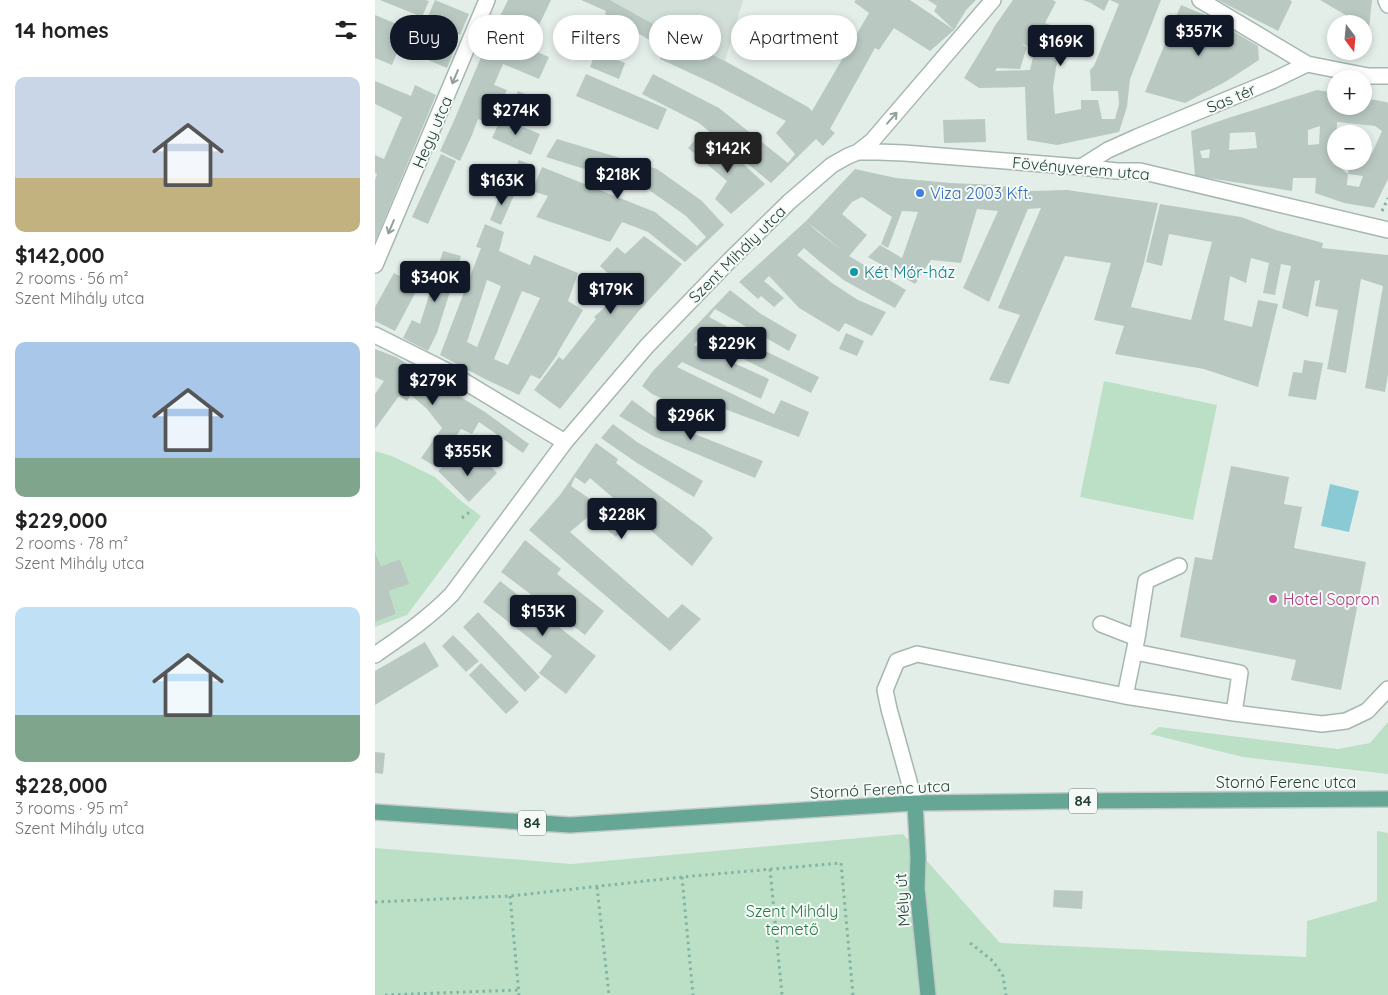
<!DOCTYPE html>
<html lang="en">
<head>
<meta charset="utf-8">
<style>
  :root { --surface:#fff; --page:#f6f6f6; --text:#222; --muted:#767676; --accent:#111827 }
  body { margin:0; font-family:Quicksand,sans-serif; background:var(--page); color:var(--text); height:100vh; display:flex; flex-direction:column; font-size:19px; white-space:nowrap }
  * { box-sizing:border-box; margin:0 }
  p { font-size:16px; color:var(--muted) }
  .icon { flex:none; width:28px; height:28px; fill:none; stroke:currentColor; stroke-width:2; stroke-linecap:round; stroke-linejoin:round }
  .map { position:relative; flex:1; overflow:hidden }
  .sheet { display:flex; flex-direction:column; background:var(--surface); width:375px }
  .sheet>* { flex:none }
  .hud { position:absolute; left:15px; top:15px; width:475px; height:45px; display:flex; gap:10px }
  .needle { width:32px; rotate:164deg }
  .controls { position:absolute; left:952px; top:15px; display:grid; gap:10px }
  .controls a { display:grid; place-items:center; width:45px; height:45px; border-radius:50%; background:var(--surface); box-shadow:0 2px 8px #0003; font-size:25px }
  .price { position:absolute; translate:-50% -42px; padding:0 11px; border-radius:5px; background:var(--accent); color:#fff; font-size:16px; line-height:32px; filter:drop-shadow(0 1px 2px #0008) }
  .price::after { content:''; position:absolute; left:50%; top:30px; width:15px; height:11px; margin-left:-8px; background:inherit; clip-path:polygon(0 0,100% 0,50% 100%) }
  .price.active { background:#222; color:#fff }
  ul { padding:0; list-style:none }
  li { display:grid; align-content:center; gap:10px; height:265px; padding:0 15px }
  li span { display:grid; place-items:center; height:155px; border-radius:10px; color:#555 }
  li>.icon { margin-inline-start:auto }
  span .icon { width:90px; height:90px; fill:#fffc; stroke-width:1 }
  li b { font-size:21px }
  h2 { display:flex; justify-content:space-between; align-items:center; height:60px; padding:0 15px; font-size:21px }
  .pill { padding:0 18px; border-radius:22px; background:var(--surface); box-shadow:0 2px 8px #0003; font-size:18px; line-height:45px }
  .pill.active { background:var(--accent); color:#fff }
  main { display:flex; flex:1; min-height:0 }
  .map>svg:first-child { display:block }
</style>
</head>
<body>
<main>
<section class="sheet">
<h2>14 homes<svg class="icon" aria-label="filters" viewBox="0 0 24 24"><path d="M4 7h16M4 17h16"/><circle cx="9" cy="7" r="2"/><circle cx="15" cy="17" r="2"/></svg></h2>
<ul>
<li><span style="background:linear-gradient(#c9d6e8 65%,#c2b280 0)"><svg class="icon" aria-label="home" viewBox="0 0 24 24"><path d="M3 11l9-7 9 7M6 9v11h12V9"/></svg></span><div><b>$142,000</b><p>2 rooms · 56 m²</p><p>Szent Mihály utca</p></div></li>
<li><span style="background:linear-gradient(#a9c7e8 75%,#7fa58c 0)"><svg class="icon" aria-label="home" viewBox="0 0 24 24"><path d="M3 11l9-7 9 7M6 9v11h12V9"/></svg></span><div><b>$229,000</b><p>2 rooms · 78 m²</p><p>Szent Mihály utca</p></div></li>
<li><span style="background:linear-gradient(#bfe0f5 70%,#7fa58c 0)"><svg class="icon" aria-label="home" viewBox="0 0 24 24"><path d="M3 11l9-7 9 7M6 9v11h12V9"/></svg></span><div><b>$228,000</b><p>3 rooms · 95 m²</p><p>Szent Mihály utca</p></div></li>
</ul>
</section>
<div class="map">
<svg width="1013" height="995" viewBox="0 0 1013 995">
  <rect width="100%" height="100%" fill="#e4eee9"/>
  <path fill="#d2ded8" d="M235,0H368L350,61L298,35Z"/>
  <path fill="#bce0c5" d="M729,381L842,405L818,520L705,497Z
    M0,451L17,456L60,477L86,501L106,516L32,615L0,627V622L21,614L14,591L33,584L25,559L6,566L0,550Z
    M1013,722V774L868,757L775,734L784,727L963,749L995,743Z
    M1002,831L1013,833V995H0V848L196,864L528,834L625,943L931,957L932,921L1002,901Z"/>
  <path fill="#89cad5" d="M955,484L984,491L974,532L946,526Z"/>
  <path fill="#b9c9c2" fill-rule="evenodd" d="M5,0H50L54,1L47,17Z
    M60,0L94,14L85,35L51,21Z
    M133,0H176L153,48L174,57L164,79L128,64L119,85L132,90L115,123L103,119L97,135L85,161L65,151L77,125L117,32Z
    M206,0H235L298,35L350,61L433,107L437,111L494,13L479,2L481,0H535L579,30L555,51L519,28L504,50L500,48L455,129L460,133L448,146L441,139L396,183L324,123L267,94L278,74L344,108L413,163L420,154L401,133L411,121L337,83L285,59L290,49L230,14L231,11Z
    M553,0H601L591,10L579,30L559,11L562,6Z
    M638,0H678L681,2L670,23L687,30L678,87L680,114L706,109V100H723L727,119H740L744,104L743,91H716L715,70L719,66L744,4L735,0H786L755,79L752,107L744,132L682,145L652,140L650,87L604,88L589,78L615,35L619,27ZM646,44L660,48L655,70L620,71L622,68L645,69L652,47Z
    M708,0H734L729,11L716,3Z
    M843,0H915L917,2L903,31Z
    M945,0H997L994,28L989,26V24H986Z
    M806,5L830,15L883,46L884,60L850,82L810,103L770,92Z
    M0,15L80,48L72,68L24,48L17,65L0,58Z
    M221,51L250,63L244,79L215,67Z
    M211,74L292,109L283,130L201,96Z
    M0,81L36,96L40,85L61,95L0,242V180L2,174L0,173V155L9,159L27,117L0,104Z
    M942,90L961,93V106H989V98L1011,102L1013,103V179L999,208L969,203L940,193L941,178H918L917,191L820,176L816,131L853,118ZM962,122L1000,126L1007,131L997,153L989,150V161H974L973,174L988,176L984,187L972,185L973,174L961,164ZM945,126L944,144L933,145V130ZM880,132L882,148L854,150L855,133ZM835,149L834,158H827L825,151Z
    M143,91L162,99L156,113L137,105Z
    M126,118L165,134L156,155L117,138Z
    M610,119L611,142L569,143L568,120Z
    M326,133L365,161L390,184L356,214L340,199L352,181L313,148Z
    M182,139L282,169L327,201L349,225L310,262L273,232L247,222L235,242L161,217L173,196L157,191L167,167L280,212L322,246L331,237L311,216L271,188L171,157Z
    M66,154L81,161L53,224L37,217Z
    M144,160L154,164L145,184L136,180Z
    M480,169L521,178L576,183L623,185L655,191L692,190L783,203L769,263L752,320L756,307L816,320L837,242L794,234L787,266L771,262L785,204L866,217L901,230L948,243L947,248L1013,255V374L1010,392L990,388L1008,286L986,279L971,373L952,369L963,310L940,306L945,280L940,281L933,317L907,308L916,266L906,264L900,295L888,293L894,263L876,258L871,283L855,276L849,320L877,327L883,300L903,304L883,387L829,369L740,354L749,326L719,320L736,263L690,256L634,384L614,380L645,315L623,308L666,208L653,209L614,302L588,288L623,211L602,209L586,263L556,260L540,284L493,257L505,245L527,258L543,212L527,211L513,248L506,244L517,217L487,197L477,202L467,214L492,235L474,256L531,290L520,308L470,281L444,261L429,248L422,255L457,283L483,300L511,312L497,336L470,323L464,332L424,308L394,276L389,281L409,298L399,307L386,296L383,299L364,282L431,221ZM432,222L468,251L443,232Z
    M128,188L140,193L126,225L115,220Z
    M110,224L129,232L124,251L155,265L159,255L203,273L193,301L208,310L183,352L182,355L165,379L156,375L144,395L110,379L65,355L106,248L101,247ZM112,280L126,286L102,347L92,342ZM147,291L165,298L133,365L119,359Z
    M269,236L307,264L262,313L185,409L159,390L184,357L188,360L221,319L219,317L243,295L228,283L235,275L225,266L242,247L250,254Z
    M68,251L86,256L62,333L53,351L28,338L37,320L45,324Z
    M19,273L44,286L20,331L0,321V307Z
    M355,290L386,314L422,335L414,351L340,309L334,317L383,343L380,346L444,377L436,393L325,337L319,345L394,379L386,399L307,362L302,367L399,414L406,400L434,412L424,437L347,408L340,422L277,394L267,386L277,372Z
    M471,333L489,341L482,356L464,349Z
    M0,349L21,357L110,412L154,444L148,453L104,422L97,434L86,429L61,467L46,458L67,428L52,409L36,395L32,401L24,396L0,429V394L9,381L0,377Z
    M929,360L948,363L941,400L913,396L918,372L927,373Z
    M257,400L284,420L388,461L380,478L278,436L244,416Z
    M238,424L262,442L328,481L319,497L262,463L226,438Z
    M221,443L243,459L241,463L330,530L338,538L317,566L215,478L210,484L200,477L196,486L252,524L241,537L214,516L195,532L293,618L307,604L326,619L295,651L154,530L185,495Z
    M105,456L122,473L94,502L63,471L78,457L91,470Z
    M856,466L914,477L909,504L927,507L919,548L991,562L966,690L916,680L921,660L805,637L820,557L837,560Z
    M150,540L186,569L182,574L229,611L210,635L126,572Z
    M0,551L6,566L25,559L34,584L14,591L21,614L0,622Z
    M125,581L221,656L191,694L164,673L177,656L108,602Z
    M103,612L165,677L150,692L88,627Z
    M78,635L104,661L91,672L67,646Z
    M50,642L64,666L0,705V671Z
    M106,663L144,702L131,714L94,675Z
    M0,752L10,753L8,774L0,773Z
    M679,890L708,891L707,909L678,907Z"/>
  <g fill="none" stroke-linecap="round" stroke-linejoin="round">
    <defs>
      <path id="minor" d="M825,0L932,64
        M1011,0L1013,5
        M483,152H503L529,153L706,167L742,171H765L1013,230
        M706,167L733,150L762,137L899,80L932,64L993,76H1013
        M0,265L112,0
        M0,335L72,371L190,442
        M726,624L762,638L750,696
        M762,638L771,581L804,566
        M760,652L865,673L859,713
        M0,655C27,636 54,618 77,594L190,442L272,346L355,260L414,202L457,165L473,156L483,152L497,141L618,0
        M540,803L514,709L510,690L522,661L542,654L750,696L859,713L947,724L971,721L992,711L1013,689"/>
      <path id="major" d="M540,803L543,858L542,888L553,995
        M0,812L195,825L540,803L692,801L1013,799"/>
    </defs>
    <use href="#minor" stroke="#a6b7b0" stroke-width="18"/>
    <use href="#major" stroke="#c1cac7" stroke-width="18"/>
    <path stroke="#82b3a4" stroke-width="3" stroke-dasharray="2.5 4" stroke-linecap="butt" d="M1007,211L1013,198
      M87,518L97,510
      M395,869L407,995
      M307,877L318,995
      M222,887L234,995
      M135,896L144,995
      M0,902L135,896L307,877L466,863L478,995
      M595,943L618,961L628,976L631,995
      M10,995L144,990"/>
    <use href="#minor" stroke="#fff" stroke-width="15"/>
    <use href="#major" stroke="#66a695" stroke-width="15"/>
  </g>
  <defs><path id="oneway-shaft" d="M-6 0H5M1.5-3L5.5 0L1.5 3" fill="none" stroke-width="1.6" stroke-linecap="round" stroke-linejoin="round" transform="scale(1.25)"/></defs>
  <g stroke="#90a09c">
    <use href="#oneway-shaft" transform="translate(80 77) rotate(113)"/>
    <use href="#oneway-shaft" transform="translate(517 118) rotate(-49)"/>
    <use href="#oneway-shaft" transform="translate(16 227) rotate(113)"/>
  </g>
  <circle fill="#3f7fe0" stroke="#f5faf7" stroke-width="2" cx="545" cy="193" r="5"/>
  <circle fill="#0f9aa8" stroke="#f5faf7" stroke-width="2" cx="479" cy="272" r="5"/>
  <circle fill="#d1479c" stroke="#f5faf7" stroke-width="2" cx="898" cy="599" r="5"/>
  <g text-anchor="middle" stroke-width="4" stroke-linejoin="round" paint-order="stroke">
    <g fill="#f5faf7" stroke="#617871" stroke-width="1">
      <rect x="694" y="788.5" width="28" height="25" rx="4"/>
      <rect x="143" y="810.5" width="28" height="25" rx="4"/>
    </g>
    <g font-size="15" font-weight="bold" fill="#224138">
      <text x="708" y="806">84</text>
      <text x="157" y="828">84</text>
    </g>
    <g font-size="16" fill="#224138" stroke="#f5faf7">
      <text transform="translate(856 98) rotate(-23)" y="6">Sas tér</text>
      <text transform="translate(57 132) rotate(-67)" y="6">Hegy utca</text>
      <text transform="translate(706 168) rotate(5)" y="6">Fövényverem utca</text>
      <text transform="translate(362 254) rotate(-45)" y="6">Szent Mihály utca</text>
      <text x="911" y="788">Stornó Ferenc utca</text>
      <text transform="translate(505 789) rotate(-3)" y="6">Stornó Ferenc utca</text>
      <text transform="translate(527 900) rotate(-94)" y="6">Mély út</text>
    </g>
    <g font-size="16" fill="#366cbe" stroke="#f5faf7" text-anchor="start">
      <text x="555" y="199">Viza 2003 Kft.</text>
    </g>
    <g font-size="16" fill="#0d838f" stroke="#f5faf7" text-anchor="start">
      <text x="489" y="278">Két Mór-ház</text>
    </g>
    <g font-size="16" fill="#b23c85" stroke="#f5faf7" text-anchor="start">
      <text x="908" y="605">Hotel Sopron</text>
    </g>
    <g font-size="16" fill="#2a7a49" stroke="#f5faf7">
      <text x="417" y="917">Szent Mihály<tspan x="417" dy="18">temető</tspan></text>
    </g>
  </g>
</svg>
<div class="controls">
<a><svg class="needle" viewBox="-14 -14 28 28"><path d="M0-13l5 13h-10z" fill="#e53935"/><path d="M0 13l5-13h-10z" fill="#767676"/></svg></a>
<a>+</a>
<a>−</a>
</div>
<b class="price" style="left:824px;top:57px">$357K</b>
<b class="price" style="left:686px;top:67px">$169K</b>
<b class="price" style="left:141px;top:136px">$274K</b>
<b class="price active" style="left:353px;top:174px">$142K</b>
<b class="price" style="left:243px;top:200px">$218K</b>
<b class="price" style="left:127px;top:206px">$163K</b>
<b class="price" style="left:60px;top:303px">$340K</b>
<b class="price" style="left:236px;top:315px">$179K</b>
<b class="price" style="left:357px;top:369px">$229K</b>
<b class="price" style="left:58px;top:406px">$279K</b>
<b class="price" style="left:316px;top:441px">$296K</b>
<b class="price" style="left:93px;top:477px">$355K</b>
<b class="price" style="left:247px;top:540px">$228K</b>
<b class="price" style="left:168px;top:637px">$153K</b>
<div class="hud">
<a class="pill active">Buy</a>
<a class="pill">Rent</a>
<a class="pill">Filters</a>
<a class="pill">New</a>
<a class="pill">Apartment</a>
</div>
</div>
</main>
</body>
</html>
